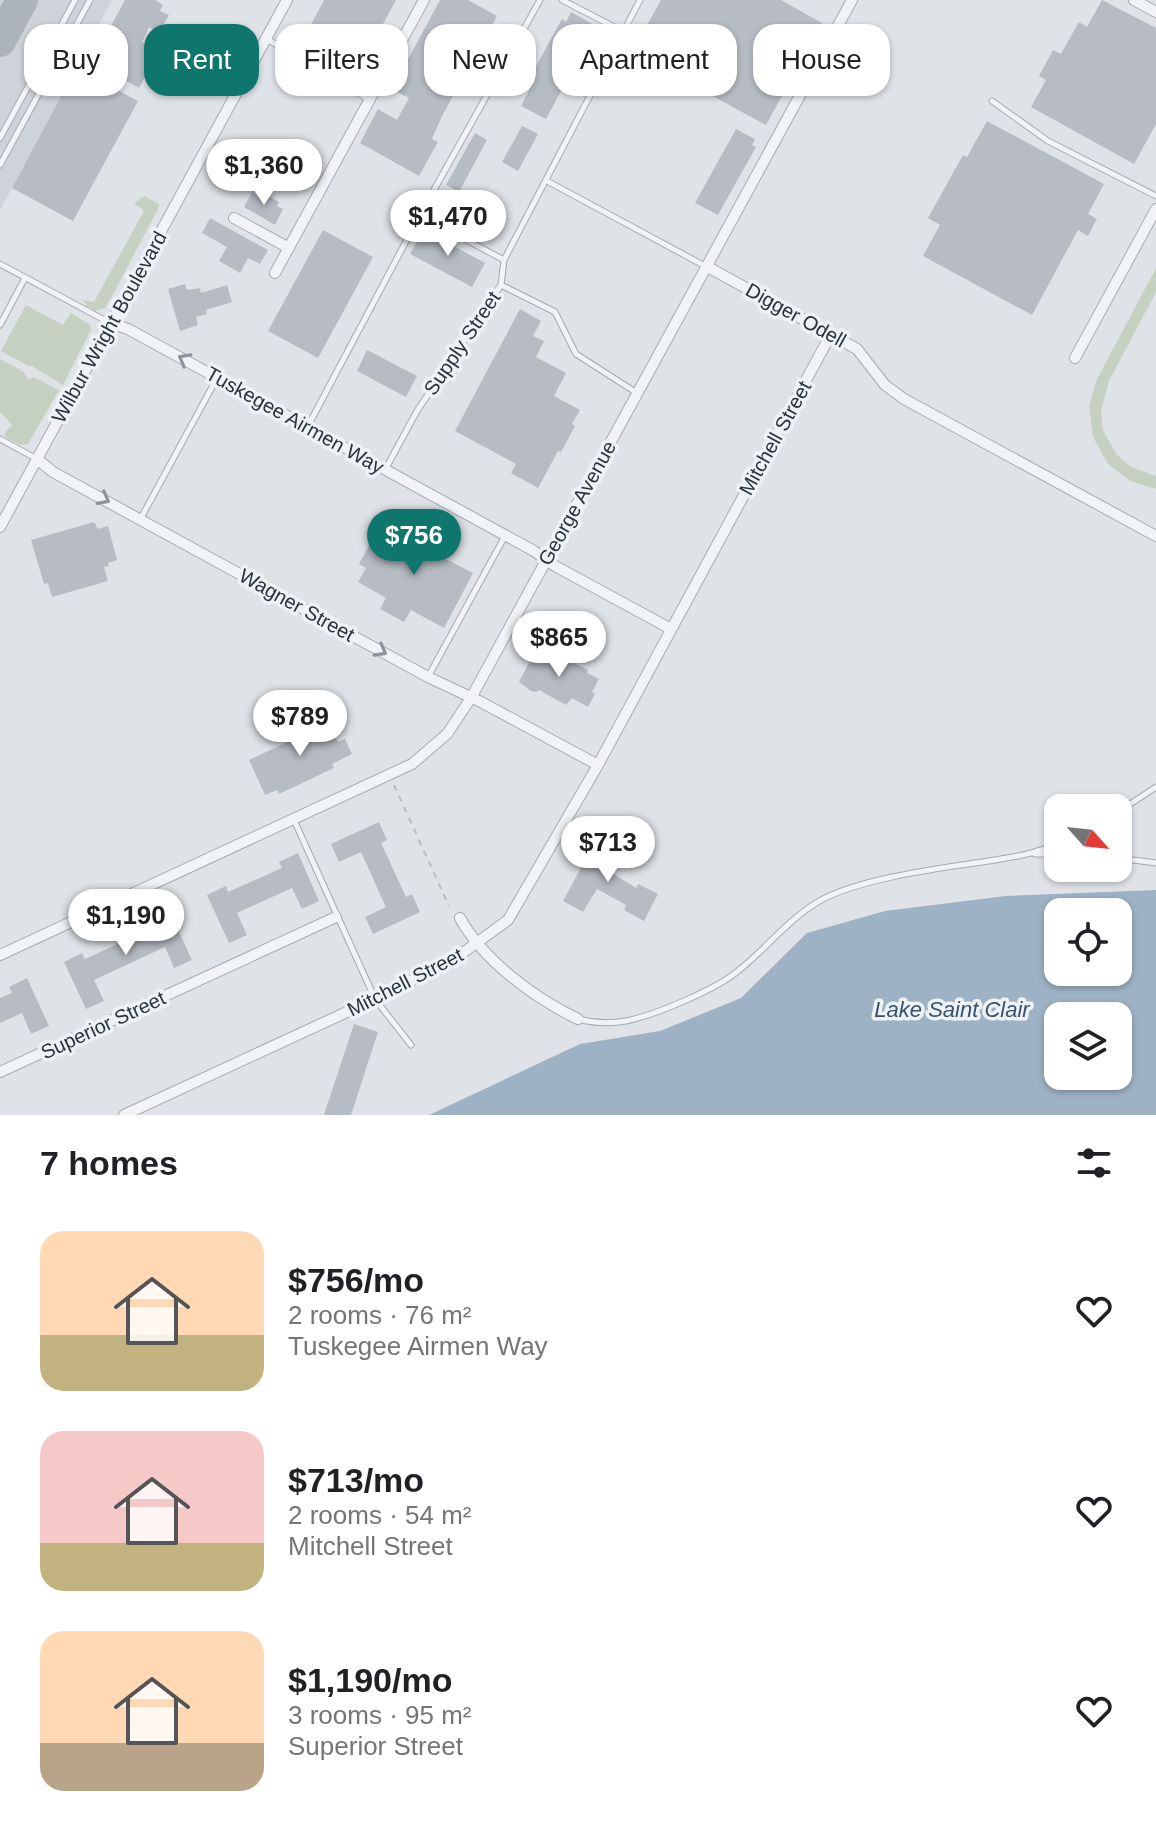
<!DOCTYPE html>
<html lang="en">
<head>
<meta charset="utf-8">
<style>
  :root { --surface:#fff; --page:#f6f6f6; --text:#202124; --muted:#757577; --accent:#0f766e }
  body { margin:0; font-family:Arial,sans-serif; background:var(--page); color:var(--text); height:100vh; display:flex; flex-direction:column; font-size:30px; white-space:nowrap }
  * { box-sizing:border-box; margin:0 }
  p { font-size:26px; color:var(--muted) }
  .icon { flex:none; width:44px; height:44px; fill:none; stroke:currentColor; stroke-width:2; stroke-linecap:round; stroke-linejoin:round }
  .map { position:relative; height:1115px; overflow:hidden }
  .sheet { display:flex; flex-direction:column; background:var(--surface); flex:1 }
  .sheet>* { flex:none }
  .hud { position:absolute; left:24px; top:24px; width:1108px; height:72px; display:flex; gap:16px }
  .needle { width:52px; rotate:117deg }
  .controls { position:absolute; left:1044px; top:794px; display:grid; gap:16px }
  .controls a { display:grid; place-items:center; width:88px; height:88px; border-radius:16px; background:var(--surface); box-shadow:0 2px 6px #0004; font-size:40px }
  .price { position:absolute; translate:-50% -68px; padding:0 18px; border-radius:28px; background:#fff; color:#222; font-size:26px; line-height:52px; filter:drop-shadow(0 2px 4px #0008) }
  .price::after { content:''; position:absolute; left:50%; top:48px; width:24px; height:18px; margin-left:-12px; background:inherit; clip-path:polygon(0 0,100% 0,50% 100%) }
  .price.selected { background:var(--accent); color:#fff }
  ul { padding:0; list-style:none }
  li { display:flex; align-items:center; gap:24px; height:200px; padding:0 40px }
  li span { display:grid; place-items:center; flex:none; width:224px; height:160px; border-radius:24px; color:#555 }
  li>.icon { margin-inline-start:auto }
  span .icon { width:96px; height:96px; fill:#fffc; stroke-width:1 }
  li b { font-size:34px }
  h2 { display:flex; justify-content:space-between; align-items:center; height:96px; padding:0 40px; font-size:34px }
  .tag { padding:0 28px; border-radius:24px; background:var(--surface); box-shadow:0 2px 6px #0004; font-size:28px; line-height:72px }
  .tag.selected { background:var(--accent); color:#fff }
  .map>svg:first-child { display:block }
</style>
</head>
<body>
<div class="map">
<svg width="1156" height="1115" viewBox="0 0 1156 1115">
  <rect width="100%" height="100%" fill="#dfe3e7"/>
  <path fill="#ced2d9" d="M0,0H112L0,210Z"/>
  <path fill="#c6d0c1" d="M144,196L159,204L158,209L110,300L105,308L95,311L87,306L83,300L94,302L144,211L134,203Z
    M1156,268V292L1109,381L1101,411L1103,430L1117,455L1131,467L1156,476V489L1130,481L1108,464L1093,437L1089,406L1097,379Z
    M26,305L63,325L71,313L90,325L91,330L63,385L32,366H28L1,351Z
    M0,359L24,372L28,379L34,377L59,390L28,444L20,445L5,437V432L12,425L0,412Z"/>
  <path fill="#9db2c4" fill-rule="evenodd" d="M1156,890V1115H429L580,1044L660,1031L741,998L807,933L885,911L1006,896ZM1058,912H1118V972H1058ZM1058,1016H1118V1076H1058Z"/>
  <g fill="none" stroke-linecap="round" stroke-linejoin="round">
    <path stroke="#acb3bb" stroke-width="32" d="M0,41L22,0"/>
  </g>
  <path fill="#b7bcc4" d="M125,0H155L163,5L160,11L169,15L159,33L149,27L142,42L145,44L144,50L156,56L139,88L91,62Z
    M324,0H396L358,70L303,40Z
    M440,0H468L497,16L442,116L432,139L438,142L419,176L360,143L378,109L397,120L409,98L392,89Z
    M661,0H781L822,23L766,125L632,52Z
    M1102,0L1156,28V124L1134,164L1031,107L1046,80L1039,76L1053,50L1061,54L1079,22L1087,27Z
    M571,12L596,26L546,119L521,106L534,81L529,79L562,19L566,22Z
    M76,68L138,101L73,221L12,188Z
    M987,121L1104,184L1088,214L1097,219L1088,236L1078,230L1032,315L923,256L940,225L928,218L963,155L967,157Z
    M522,126L538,134L518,171L502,162Z
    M736,129L755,139L752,145L756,147L718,215L695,203Z
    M475,133L487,140L459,192L446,185Z
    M260,191L279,202L277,206L283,209L275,225L244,207L252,192L257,196Z
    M210,218L268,250L260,264L248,258L240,273L219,261L227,247L202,233Z
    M323,230L373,257L318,358L268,331Z
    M424,230L485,263L472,287L410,254Z
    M185,284L187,290L200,288L201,293L227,285L232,302L206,310L207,314L196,317L198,325L180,331L168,289Z
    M520,309L541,321L533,336L544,341L536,357L566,373L554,396L580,410L572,424L575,426L561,452L558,451L538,488L511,473L516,464L455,431Z
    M367,350L417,376L406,397L357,371Z
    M94,522L98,529L108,526L117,560L108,563L109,566L104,567L108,581L52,597L48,583L44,584L31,540Z
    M387,528L416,543L422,532L446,545L440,556L473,573L444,628L411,610L404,622L380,609L386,598L358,582L366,568L359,564L373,538L380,542Z
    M542,648L588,670L587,673L599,679L592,692L595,694L588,707L572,698L566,705L539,690L537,692L531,691L519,682L531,659L535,661Z
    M323,712L338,742L345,739L352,754L332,764L334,768L279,794L277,790L265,795L249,760L311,731L306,720Z
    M379,822L387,840L381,843L406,897L412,894L420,912L373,934L365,917L386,907L361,852L339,862L331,844Z
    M598,837L618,848L604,877L608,879L612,873L636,888L638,884L658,894L644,921L624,910L626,905L597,889L583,912L563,901Z
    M298,853L319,901L302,909L292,888L237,913L247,935L229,943L207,895L226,886L228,892L282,868L279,862Z
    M170,912L192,960L174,968L165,947L94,980L104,1001L86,1009L64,962L82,953L85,959L155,927L152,921Z
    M27,978L49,1026L31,1034L22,1013L0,1023V998L12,993L9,987Z
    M354,1024L378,1032L351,1115H324Z"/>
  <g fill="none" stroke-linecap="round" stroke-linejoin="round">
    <defs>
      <path id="service" d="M562,0L624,32
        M267,39L368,99
        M992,101L1048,141L1156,196
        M0,138L75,0
        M0,165L90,0
        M547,181L705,266
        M420,215L504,260
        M0,264L110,323
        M501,285L555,312L576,354L637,393
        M0,325L25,278
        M308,426L420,215L540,0
        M0,439L37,459
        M386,468L417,411L501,285L504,260L640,0
        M141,518L217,378
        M428,677L505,536
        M1118,812L1156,787
        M294,820L375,999L411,1045
        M1035,854H1058
        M1118,858L1156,863
        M578,1019C594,1023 610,1024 626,1021C655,1015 715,990 738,971C767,948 788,919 821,900C863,878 935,869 982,862C1011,857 1031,856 1058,843"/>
      <path id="minor" d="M1134,0L1156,12
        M234,218L289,248
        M706,266L857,349L885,385L904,399L1156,536
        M275,273L424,0
        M111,323L128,329L534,551L555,566L671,629
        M1075,358L1156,209
        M37,459L53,472L428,677L481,702L598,765
        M0,527L287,0
        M460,918C483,960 534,998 578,1019
        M0,955L412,764L447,734L471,698L852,0
        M0,1072L336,917
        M124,1115L375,999L453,960L508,920L598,765L831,334"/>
    </defs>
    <use href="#service" stroke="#a5aab1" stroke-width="7"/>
    <use href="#minor" stroke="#a5aab1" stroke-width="12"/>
    <path stroke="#babdc2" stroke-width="2" stroke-dasharray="6 6" stroke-linecap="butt" d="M394,785L449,906"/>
    <use href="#service" stroke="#f2f3f6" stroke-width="5"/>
    <use href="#minor" stroke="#f2f3f6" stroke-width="10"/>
  </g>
  <defs><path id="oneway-chevron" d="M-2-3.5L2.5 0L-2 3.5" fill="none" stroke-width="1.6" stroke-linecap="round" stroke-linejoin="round" transform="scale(2)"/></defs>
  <g stroke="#8e929a">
    <use href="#oneway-chevron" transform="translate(184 359) rotate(-151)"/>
    <use href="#oneway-chevron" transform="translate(104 499) rotate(28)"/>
    <use href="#oneway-chevron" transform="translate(381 651) rotate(29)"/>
  </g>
  <g text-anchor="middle" stroke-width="7" stroke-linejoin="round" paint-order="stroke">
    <g font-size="20" fill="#2a323d" stroke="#eff2f5">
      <text transform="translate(796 315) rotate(29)" y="7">Digger Odell</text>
      <text transform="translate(109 327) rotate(-61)" y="7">Wilbur Wright Boulevard</text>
      <text transform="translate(462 343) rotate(-56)" y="7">Supply Street</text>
      <text transform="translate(295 420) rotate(29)" y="7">Tuskegee Airmen Way</text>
      <text transform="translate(775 438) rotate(-61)" y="7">Mitchell Street</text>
      <text transform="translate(577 503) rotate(-61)" y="7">George Avenue</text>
      <text transform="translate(297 605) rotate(29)" y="7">Wagner Street</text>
      <text transform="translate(405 982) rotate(-27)" y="7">Mitchell Street</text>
      <text transform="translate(103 1025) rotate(-25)" y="7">Superior Street</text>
    </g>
    <g font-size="22" font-style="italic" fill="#37526d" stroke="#eff2f5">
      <text x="952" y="1017">Lake Saint Clair</text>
    </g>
  </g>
</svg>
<div class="controls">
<a><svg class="needle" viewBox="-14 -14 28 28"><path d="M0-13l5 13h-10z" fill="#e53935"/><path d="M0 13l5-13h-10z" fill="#757577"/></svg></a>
<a><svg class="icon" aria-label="locate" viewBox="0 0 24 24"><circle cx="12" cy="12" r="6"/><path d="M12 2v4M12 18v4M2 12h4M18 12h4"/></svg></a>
<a><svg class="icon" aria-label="layers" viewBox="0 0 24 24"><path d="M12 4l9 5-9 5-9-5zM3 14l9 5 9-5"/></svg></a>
</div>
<b class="price" style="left:264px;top:207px">$1,360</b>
<b class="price" style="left:448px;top:258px">$1,470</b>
<b class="price selected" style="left:414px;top:577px">$756</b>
<b class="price" style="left:559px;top:679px">$865</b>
<b class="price" style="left:300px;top:758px">$789</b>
<b class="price" style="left:608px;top:884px">$713</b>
<b class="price" style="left:126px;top:957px">$1,190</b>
<div class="hud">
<a class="tag">Buy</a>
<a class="tag selected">Rent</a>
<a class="tag">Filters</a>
<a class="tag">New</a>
<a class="tag">Apartment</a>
<a class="tag">House</a>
</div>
</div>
<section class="sheet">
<h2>7 homes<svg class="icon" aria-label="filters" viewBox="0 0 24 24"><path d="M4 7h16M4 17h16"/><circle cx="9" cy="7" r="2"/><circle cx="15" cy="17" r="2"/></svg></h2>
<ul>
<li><span style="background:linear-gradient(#ffd9b3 65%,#c2b280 0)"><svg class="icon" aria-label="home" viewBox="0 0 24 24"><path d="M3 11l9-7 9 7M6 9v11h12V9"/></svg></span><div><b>$756/mo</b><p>2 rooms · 76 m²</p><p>Tuskegee Airmen Way</p></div><svg class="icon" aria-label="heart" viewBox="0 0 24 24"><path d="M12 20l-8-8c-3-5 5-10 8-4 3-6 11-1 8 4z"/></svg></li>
<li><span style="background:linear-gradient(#f6c9c9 70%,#c2b280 0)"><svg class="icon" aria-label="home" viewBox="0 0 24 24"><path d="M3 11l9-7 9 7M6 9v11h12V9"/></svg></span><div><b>$713/mo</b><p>2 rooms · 54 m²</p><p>Mitchell Street</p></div><svg class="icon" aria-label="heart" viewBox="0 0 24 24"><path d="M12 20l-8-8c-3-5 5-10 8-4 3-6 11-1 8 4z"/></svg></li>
<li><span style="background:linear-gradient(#ffd9b3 70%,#b9a48a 0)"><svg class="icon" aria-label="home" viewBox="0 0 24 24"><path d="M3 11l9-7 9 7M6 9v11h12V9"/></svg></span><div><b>$1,190/mo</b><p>3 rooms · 95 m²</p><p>Superior Street</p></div><svg class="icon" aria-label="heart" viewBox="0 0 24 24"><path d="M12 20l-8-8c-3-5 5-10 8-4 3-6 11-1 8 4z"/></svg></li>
</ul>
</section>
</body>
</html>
